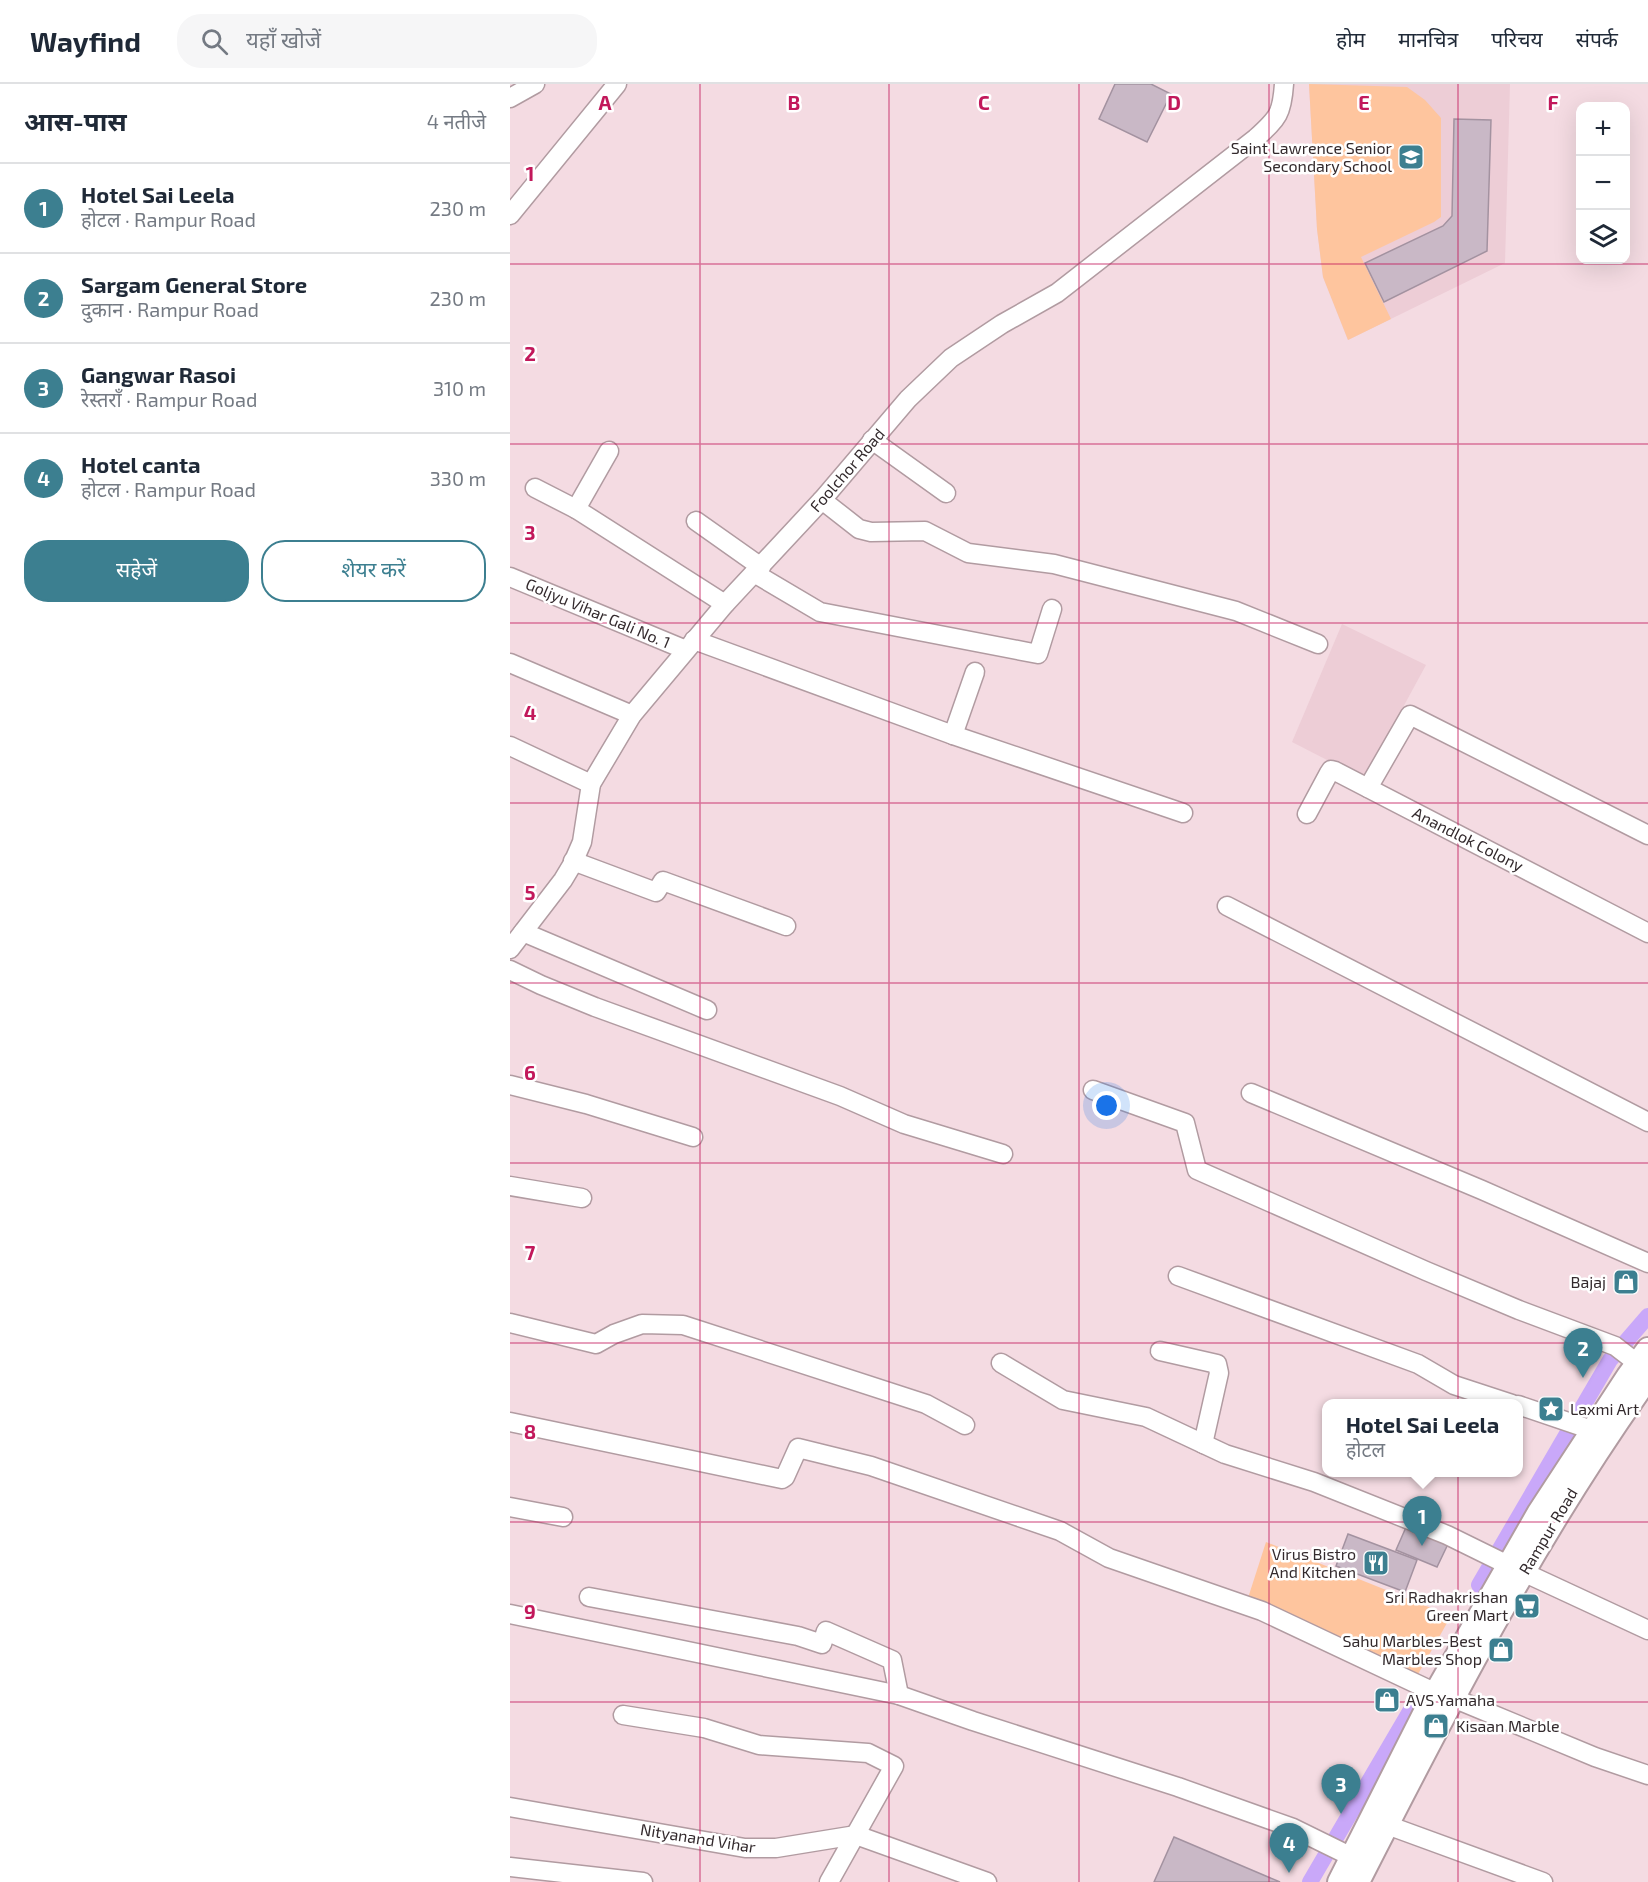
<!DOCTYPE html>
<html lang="hi">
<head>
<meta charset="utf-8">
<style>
  body { margin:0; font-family:"Exo 2","Noto Sans Devanagari",sans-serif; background:#f6f6f7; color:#1f2937 }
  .controls { position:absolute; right:18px; top:18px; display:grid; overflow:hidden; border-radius:12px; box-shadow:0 6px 24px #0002 }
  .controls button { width:54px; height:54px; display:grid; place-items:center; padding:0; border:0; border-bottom:2px solid #e0e1e3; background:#fff; color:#1f2937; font:30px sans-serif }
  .you { position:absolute; left:597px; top:1022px; width:21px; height:21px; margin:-15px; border:4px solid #fff; border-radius:50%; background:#1a73e8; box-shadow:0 0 0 9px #1a73e833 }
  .badge { display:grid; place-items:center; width:39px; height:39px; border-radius:50%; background:#3c7f90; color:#fff; font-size:20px; font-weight:700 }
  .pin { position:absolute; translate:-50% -50px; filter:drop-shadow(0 2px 3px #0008) }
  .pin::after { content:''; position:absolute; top:32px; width:21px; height:18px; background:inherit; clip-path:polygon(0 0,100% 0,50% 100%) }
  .popup { position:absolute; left:812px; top:1315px; width:201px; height:78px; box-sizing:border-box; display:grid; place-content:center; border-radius:12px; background:#fff; filter:drop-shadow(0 2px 4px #0005); font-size:20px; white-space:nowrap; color:#747a83 }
  .popup b { font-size:22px; color:#1f2937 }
  .popup::after { content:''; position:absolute; left:50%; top:100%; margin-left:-12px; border:12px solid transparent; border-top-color:#fff }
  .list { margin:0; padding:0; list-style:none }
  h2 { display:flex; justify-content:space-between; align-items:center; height:78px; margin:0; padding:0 24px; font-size:26px }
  h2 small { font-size:20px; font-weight:400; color:#747a83 }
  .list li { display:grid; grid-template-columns:39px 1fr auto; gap:18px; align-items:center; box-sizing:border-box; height:90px; padding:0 24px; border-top:2px solid #e0e1e3 }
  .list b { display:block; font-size:22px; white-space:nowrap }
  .list p { margin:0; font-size:20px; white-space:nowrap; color:#747a83 }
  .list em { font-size:20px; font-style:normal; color:#747a83 }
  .actions { display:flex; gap:12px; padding:18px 24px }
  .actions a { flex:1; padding:14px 0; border:2px solid #3c7f90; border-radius:24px; text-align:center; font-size:21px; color:#3c7f90 }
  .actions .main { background:#3c7f90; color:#fff }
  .icon { flex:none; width:33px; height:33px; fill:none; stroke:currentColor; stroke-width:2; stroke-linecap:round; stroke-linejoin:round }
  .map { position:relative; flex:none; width:1138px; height:1798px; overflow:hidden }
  header { display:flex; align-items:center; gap:36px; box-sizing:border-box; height:84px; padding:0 30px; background:#fff; border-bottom:2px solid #e0e1e3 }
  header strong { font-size:28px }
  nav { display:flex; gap:33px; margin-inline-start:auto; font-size:21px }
  .search { width:420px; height:54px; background:#f6f6f7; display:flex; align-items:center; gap:15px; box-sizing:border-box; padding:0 21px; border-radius:24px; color:#747a83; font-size:22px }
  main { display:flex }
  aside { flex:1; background:#fff }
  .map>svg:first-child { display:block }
  .built { fill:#edcdd6 }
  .green { fill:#fec59e }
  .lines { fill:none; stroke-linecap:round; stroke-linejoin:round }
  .canal { stroke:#c9a8f9; stroke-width:16 }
  .building { fill:#c9b8c6; stroke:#a392a0; stroke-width:1.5 }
  .minor-casing { stroke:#b19ba1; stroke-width:21 }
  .major-casing { stroke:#b19ba1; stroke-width:26 }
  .minor { stroke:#fff; stroke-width:18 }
  .major { stroke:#fff; stroke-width:22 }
  .grid { fill:none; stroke:#c2185b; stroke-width:1.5; stroke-opacity:0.55 }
  .labels { text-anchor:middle; stroke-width:5; stroke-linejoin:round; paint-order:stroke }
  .poi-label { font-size:16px; fill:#332a2d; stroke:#fff; text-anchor:end }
  .street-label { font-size:16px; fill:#332a2d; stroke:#fff }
  .grid-label { font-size:20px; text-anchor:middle; font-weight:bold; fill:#c2185b; stroke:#fff; stroke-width:5; stroke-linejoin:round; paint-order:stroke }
</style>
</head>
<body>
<header>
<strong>Wayfind</strong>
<div class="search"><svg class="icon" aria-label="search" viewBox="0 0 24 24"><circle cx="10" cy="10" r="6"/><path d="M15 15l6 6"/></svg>यहाँ खोजें</div>
<nav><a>होम</a><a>मानचित्र</a><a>परिचय</a><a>संपर्क</a></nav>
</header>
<main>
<aside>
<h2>आस-पास<small>4 नतीजे</small></h2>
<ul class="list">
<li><span class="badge">1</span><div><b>Hotel Sai Leela</b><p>होटल · Rampur Road</p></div><em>230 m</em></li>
<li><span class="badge">2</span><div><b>Sargam General Store</b><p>दुकान · Rampur Road</p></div><em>230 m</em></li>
<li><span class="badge">3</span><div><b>Gangwar Rasoi</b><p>रेस्तराँ · Rampur Road</p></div><em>310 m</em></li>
<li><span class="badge">4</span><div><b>Hotel canta</b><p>होटल · Rampur Road</p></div><em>330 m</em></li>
</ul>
<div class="actions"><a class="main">सहेजें</a><a>शेयर करें</a></div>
</aside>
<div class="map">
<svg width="1138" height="1798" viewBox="0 0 1138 1798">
  <rect width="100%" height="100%" fill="#f4dbe2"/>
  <g class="built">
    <path d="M 799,0 L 1000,0 L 995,179 L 838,256 L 813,193 L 807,145 Z"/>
    <path d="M 832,540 L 916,581 L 854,695 L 782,658 Z"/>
  </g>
  <g class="green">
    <path d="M 799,0 L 897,3 L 915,16 L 931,34 L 931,133 L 924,138 L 851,173 L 881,235 L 838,256 L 813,193 L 807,145 Z"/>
    <path d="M 756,1458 L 941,1532 L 907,1592 L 738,1514 Z"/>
  </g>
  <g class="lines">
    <g class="canal">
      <path d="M 969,1501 L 1100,1276 L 1138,1232"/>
      <path d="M 800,1798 L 909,1612"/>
    </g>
  </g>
  <g class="building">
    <path d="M 605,0 L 641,0 L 661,10 L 637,58 L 589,35 Z"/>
    <path d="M 944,35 L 981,36 L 977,167 L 874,218 L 855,179 L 933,142 L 942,132 Z"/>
    <path d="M 897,1441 L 939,1458 L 927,1483 L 886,1466 Z"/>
    <path d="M 838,1450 L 907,1476 L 895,1508 L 826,1482 Z"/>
    <path d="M 664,1753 L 770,1798 L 644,1798 Z"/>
  </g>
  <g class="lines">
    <g class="minor-casing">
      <g id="minor">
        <path d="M 0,14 L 25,0"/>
        <path d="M 0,131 L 107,0"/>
        <path d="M 362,356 L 436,409"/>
        <path d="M 25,404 L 66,425 L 215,520"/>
        <path d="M 312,416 L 349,445 L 361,448 L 415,447 L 458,469 L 544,480 L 726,527 L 808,560"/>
        <path d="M 66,425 L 99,367"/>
        <path d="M 186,437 L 251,483"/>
        <path d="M 244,489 L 310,528 L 528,570 L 542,525"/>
        <path d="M 0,493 L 176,566"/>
        <path d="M 184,556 L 443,651 L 673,729"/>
        <path d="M 0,579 L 122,631"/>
        <path d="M 443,651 L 465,588"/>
        <path d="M 0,662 L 81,700"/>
        <path d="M 858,704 L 900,631 L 1138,751"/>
        <path d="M 797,730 L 819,689 L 821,686 L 825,687 L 1138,849"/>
        <path d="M 63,777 L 146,808 L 153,797 L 276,842"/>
        <path d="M 717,822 L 1138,1038"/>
        <path d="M 13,848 L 197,926"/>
        <path d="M 0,865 L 53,796 L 62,781 L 72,758 L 81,700 L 122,631 L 215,520 L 312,416 L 398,315 L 441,274 L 492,240 L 547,209 L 746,54 C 768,34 772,30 774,0"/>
        <path d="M 0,886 L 31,901 L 85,923 L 330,1012 L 394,1040 L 493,1070"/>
        <path d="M 0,1001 L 76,1020 L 183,1053"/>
        <path d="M 583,1006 L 675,1039 L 687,1086 L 916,1187 L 1009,1226 L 1105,1262 L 1127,1279"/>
        <path d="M 741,1009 L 972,1106 L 1138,1179"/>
        <path d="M 0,1102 L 72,1114"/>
        <path d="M 668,1192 L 908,1280 L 944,1301 L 1002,1320"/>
        <path d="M 0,1239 L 86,1260 L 104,1250 L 132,1240 L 173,1241 L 416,1320 L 455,1341"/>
        <path d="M 650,1267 L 707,1280 L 709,1289 L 693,1360"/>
        <path d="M 491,1279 L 553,1316 L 636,1333 L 715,1370 L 804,1398 L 937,1451 L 998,1481"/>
        <path d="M 1008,1321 L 1082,1346"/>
        <path d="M 0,1338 L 272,1395 L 275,1393 L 288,1364 L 361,1382 L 550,1447 L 599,1474 L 752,1527 L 926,1609"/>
        <path d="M 0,1423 L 53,1433"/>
        <path d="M 1013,1488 L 1138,1546"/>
        <path d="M 79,1513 L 288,1552 L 312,1560 L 316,1547 L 382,1576 L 389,1611"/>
        <path d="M 0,1530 L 389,1611 L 463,1637 L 668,1703 L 783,1744 L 842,1773"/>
        <path d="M 943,1614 L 1085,1673 L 1138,1691"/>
        <path d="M 113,1631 L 194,1644 L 249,1661 L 358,1669 L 384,1682 L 319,1798"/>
        <path d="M 0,1723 L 235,1764 L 266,1764 L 346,1751 L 477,1798"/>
        <path d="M 877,1741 L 1033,1798"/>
        <path d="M 0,1783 L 133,1798"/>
      </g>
    </g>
    <g class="major-casing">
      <g id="major">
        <path d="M 829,1798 L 918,1622 L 1029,1428 L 1118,1292 L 1138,1265"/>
        <path d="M 848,1798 C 936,1625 1025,1452 1138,1294"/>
      </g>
    </g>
    <use href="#minor" class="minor"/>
    <use href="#major" class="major"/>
  </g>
  <path class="grid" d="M 190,0 L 190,1798M 379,0 L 379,1798M 569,0 L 569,1798M 759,0 L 759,1798M 948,0 L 948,1798M 0,180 L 1138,180M 0,360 L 1138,360M 0,539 L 1138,539M 0,719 L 1138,719M 0,899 L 1138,899M 0,1079 L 1138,1079M 0,1259 L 1138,1259M 0,1438 L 1138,1438M 0,1618 L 1138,1618"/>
  <defs>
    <g id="school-square" transform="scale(1.35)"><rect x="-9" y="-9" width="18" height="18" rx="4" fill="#3c7f90" stroke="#fff"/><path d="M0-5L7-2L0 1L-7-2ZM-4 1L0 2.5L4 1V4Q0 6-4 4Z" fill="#fff"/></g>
    <g id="shop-square" transform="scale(1.35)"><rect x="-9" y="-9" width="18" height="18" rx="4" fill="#3c7f90" stroke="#fff"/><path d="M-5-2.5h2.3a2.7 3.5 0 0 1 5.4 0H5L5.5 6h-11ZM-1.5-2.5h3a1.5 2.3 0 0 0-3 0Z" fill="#fff"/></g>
    <g id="sight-square" transform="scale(1.35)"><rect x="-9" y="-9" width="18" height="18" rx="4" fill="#3c7f90" stroke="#fff"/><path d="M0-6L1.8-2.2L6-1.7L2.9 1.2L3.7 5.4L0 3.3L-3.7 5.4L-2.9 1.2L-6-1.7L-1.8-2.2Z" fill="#fff"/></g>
    <g id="restaurant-square" transform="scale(1.35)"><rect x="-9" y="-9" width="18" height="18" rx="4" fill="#3c7f90" stroke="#fff"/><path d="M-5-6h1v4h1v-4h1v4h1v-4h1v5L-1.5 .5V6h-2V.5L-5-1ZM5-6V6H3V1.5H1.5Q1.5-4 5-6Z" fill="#fff"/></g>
    <g id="supermarket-square" transform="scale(1.35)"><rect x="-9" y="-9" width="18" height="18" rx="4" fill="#3c7f90" stroke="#fff"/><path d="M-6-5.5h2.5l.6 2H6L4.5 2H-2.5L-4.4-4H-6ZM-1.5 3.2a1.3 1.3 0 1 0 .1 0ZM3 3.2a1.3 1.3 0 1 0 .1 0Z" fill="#fff"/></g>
  </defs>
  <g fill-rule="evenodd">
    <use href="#school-square" x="901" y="73"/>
    <use href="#shop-square" x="1116" y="1198"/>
    <use href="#sight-square" x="1041" y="1325"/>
    <use href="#restaurant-square" x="866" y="1479"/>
    <use href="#supermarket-square" x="1017" y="1522"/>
    <use href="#shop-square" x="991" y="1566"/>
    <use href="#shop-square" x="877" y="1616"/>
    <use href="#shop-square" x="926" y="1642"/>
  </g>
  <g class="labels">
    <g class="poi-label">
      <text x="882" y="70">Saint Lawrence Senior<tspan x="882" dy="18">Secondary School</tspan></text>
      <text x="1096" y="1204">Bajaj</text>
      <text x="1060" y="1331" text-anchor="start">Laxmi Art</text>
      <text x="846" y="1476">Virus Bistro<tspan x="846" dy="18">And Kitchen</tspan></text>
      <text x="998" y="1519">Sri Radhakrishan<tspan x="998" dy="18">Green Mart</tspan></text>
      <text x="972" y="1563">Sahu Marbles-Best<tspan x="972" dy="18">Marbles Shop</tspan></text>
      <text x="896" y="1622" text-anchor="start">AVS Yamaha</text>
      <text x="946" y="1648" text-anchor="start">Kisaan Marble</text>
    </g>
    <g class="street-label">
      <text transform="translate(337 386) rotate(-49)" y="6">Foolchor Road</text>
      <text transform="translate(88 529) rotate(23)" y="6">Goljyu Vihar Gali No. 1</text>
      <text transform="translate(958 755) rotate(27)" y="6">Anandlok Colony</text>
      <text transform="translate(1038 1447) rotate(-59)" y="6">Rampur Road</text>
      <text transform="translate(188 1754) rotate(9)" y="6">Nityanand Vihar</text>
    </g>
  </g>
  <g class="grid-label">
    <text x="95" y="26">A</text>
    <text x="284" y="26">B</text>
    <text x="474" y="26">C</text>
    <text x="664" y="26">D</text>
    <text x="854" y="26">E</text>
    <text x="1043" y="26">F</text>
    <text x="20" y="97">1</text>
    <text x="20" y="277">2</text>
    <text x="20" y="456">3</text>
    <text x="20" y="636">4</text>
    <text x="20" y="816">5</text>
    <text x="20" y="996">6</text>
    <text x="20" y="1176">7</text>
    <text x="20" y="1355">8</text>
    <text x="20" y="1535">9</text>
  </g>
</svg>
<div class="controls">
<button>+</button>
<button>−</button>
<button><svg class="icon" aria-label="layers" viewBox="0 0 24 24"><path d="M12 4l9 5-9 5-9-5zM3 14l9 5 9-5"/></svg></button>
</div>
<div class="you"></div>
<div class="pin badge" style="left:912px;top:1462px">1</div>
<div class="popup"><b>Hotel Sai Leela</b>होटल</div>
<div class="pin badge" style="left:1073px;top:1294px">2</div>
<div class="pin badge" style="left:831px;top:1730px">3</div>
<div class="pin badge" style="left:779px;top:1789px">4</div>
</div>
</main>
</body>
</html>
